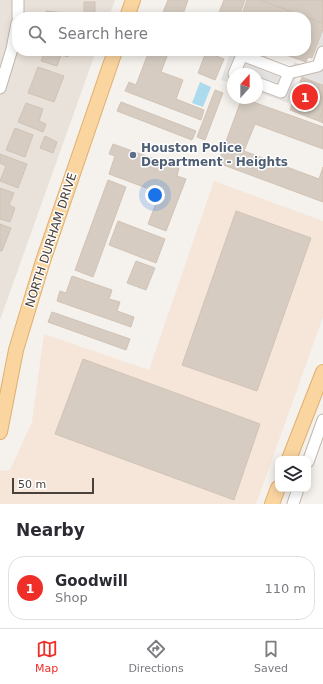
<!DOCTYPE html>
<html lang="en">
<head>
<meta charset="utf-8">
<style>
  body { margin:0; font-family:"DejaVu Sans",sans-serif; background:#f2f2f3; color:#2b2b33 }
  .controls { position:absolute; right:12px; bottom:12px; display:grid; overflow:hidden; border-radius:8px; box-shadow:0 2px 10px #0003 }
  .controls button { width:36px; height:36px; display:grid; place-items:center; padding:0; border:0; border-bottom:1px solid #e1e1e2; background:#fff; color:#2b2b33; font:20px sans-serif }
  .compass { position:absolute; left:227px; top:68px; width:36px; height:36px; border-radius:50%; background:#fff; box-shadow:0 2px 10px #0003; rotate:21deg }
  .scale { position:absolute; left:12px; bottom:10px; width:82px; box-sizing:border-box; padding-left:4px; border:2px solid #4a413a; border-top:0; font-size:11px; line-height:14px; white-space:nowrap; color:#4a413a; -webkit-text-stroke:3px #fff; paint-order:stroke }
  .you { position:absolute; left:155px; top:195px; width:14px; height:14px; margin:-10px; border:3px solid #fff; border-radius:50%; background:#1a73e8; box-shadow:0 0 0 6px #1a73e833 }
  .badge { display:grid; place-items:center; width:26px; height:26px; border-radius:50%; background:#f02e28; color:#fff; font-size:13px; font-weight:700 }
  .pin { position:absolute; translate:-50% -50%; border:2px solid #fff; box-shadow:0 1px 4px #0006 }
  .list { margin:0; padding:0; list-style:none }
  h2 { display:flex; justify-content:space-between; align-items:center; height:52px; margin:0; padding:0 16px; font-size:17px }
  h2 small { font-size:13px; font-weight:400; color:#7c7c81 }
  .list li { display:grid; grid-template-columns:26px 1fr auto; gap:12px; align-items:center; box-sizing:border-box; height:64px; margin:0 8px 8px; padding:0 8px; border:1px solid #e1e1e2; border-radius:16px }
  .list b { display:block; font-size:15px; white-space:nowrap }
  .list p { margin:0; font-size:13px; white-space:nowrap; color:#7c7c81 }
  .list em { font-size:13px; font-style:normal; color:#7c7c81 }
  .icon { flex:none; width:22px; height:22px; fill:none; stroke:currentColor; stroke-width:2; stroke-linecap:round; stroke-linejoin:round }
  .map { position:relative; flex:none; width:323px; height:504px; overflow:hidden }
  .search { position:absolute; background:#fff; box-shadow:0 2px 10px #0003; left:12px; right:12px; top:12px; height:44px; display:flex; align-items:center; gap:10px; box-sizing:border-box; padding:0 14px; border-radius:16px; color:#7c7c81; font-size:15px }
  .sheet { height:124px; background:#fff }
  nav { display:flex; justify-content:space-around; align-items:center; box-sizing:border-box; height:56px; border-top:1px solid #e1e1e2; background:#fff; font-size:11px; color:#7c7c81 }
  nav a { display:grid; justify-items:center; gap:2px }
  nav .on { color:#f02e28 }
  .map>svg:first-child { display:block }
  .residential { fill:#e9e2da }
  .commercial { fill:#f5e6d9 }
  .parking { fill:#e4e2e0 }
  .water { fill:#acdbee }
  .building { fill:#d6ccc2; stroke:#d1c3b5 }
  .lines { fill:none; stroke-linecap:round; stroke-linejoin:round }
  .minor-casing { stroke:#c1b8af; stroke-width:13 }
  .major-casing { stroke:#dfb070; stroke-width:16 }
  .minor { stroke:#fff; stroke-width:11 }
  .major { stroke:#fad5a0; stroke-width:14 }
  .service-dot { fill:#5c6f8a; stroke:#fff; stroke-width:1.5 }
  .labels { text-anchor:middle; stroke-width:3; stroke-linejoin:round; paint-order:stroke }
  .service-label { font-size:12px; font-weight:bold; fill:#4e5e75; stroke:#fff; text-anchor:start }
  .street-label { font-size:12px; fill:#4a413a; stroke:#fff }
</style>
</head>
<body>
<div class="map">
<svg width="323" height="504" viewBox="0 0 323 504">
  <rect width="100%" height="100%" fill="#f5f1ec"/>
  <path class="residential" d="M 0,0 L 115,0 L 109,17 L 17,17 L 17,51 L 96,51 L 0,320 Z"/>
  <path class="commercial" d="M 214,181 L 323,221 L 323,317 L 256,504 L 0,504 L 0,471 L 10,470 L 32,422 L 44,334 L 149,370 Z"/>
  <path class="parking" d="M 323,29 L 323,84 L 297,75 L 288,103 L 257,92 L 257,74 L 233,74 L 233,84 L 221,80 L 231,51 L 269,51 L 263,67 L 289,76 L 294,62 L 304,66 L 312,62 Z"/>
  <path class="water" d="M 200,82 L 211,87 L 203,107 L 192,103 Z"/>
  <g class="building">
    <path d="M 168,0 L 188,0 L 182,17 L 161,17 Z"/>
    <path d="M 224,0 L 245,0 L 239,17 L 223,17 L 218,15 Z"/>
    <path d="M 247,0 L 260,0 L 323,23 L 323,29 L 312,58 L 308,57 L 306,62 L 275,51 L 306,51 L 306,17 L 241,17 Z"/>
    <path d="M 260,0 L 323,0 L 323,23 Z"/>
    <rect x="84" y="2" width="11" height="12"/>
    <path d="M 46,11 L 77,14 L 77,17 L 46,17 Z"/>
    <path d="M 187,13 L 198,17 L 186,17 Z"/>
    <path d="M 45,51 L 70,51 L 68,57 L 61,55 L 57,66 L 41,61 Z"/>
    <path d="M 149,51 L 169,51 L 161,72 L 183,80 L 176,99 L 204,110 L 201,120 L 125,91 L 129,82 L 136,85 Z"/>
    <path d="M 206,52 L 224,59 L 215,80 L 198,73 Z"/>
    <path d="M 38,67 L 64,76 L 54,102 L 28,93 Z"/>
    <path d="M 302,77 L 320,84 L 308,117 L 290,110 Z"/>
    <path d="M 320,84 L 323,85 L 323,109 L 319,121 L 308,117 Z"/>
    <path d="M 215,90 L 223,93 L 205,140 L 197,137 Z"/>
    <path d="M 242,98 L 323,127 L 323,149 L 255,124 L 244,151 L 319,179 L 323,167 L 323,202 L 218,163 Z"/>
    <path d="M 121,102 L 196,131 L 192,140 L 117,111 Z"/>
    <path d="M 26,103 L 43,109 L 39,121 L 46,124 L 43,132 L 18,122 Z"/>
    <path d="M 323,109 L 323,123 L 319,121 Z"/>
    <path d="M 15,128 L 33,135 L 25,157 L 6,150 Z"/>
    <path d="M 45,136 L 57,142 L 53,153 L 40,148 Z"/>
    <path d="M 113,144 L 179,168 L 177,176 L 186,179 L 166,231 L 148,224 L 160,193 L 109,174 L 115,156 L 109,154 Z"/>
    <path d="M 0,154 L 27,164 L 18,188 L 0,181 L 6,166 L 0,163 Z"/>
    <path d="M 108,180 L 126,187 L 93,277 L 75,270 Z"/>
    <path d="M 0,188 L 14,193 L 9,205 L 15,208 L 10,222 L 0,219 Z"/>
    <path d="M 236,211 L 311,238 L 257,391 L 182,365 Z"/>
    <path d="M 118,221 L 165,239 L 156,263 L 109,245 Z"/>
    <path d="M 0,224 L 11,228 L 2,251 L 0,251 Z"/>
    <path d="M 136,261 L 155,268 L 146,290 L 127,283 Z"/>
    <path d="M 72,276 L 112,290 L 109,299 L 120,302 L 117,311 L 134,317 L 131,327 L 57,301 L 60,291 L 66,293 Z"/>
    <path d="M 52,312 L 130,339 L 126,350 L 48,322 Z"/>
    <path d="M 83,359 L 260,424 L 234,500 L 55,434 Z"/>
  </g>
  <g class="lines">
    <g class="minor-casing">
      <g id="minor">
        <path d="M 18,17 L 18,0"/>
        <path d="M 234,74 L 242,55 L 289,73 L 318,66 L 323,52"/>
        <path d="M 257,83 L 281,92 L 289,73"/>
        <path d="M 0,88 L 12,49 L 17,23"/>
        <path d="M 308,462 L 323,420"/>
        <path d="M 293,504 L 298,489"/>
      </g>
    </g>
    <g class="major-casing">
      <g id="major">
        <path d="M 127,17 L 133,0"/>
        <path d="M 0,432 L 16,350 L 42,264 L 115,51"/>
        <path d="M 289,459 L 323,372"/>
        <path d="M 272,504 L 278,488"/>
      </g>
    </g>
    <use href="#minor" class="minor"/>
    <use href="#major" class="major"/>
  </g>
  <circle class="service-dot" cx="133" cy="155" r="4"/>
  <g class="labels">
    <g class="service-label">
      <text x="141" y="152">Houston Police<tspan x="141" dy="14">Department - Heights</tspan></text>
    </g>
    <g class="street-label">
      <text transform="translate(51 240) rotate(-72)" y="4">NORTH DURHAM DRIVE</text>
    </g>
  </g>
</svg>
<div class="controls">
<button><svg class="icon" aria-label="layers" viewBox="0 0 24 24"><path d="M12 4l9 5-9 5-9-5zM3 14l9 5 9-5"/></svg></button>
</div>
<svg class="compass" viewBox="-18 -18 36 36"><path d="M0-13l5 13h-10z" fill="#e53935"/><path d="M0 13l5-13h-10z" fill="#7c7c81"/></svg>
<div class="scale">50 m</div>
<div class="you"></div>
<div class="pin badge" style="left:305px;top:97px">1</div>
<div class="search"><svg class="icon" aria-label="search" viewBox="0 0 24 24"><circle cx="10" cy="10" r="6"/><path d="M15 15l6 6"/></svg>Search here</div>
</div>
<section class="sheet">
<h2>Nearby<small></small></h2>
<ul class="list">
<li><span class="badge">1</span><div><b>Goodwill</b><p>Shop</p></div><em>110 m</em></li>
</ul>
</section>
<nav>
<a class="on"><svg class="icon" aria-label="map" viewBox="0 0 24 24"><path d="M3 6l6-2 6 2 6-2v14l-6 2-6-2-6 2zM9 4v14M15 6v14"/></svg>Map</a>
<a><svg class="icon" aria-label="directions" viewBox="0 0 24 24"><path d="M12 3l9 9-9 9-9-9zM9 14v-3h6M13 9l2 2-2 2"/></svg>Directions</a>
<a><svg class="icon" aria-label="saved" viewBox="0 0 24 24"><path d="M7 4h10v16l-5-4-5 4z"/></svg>Saved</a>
</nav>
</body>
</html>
